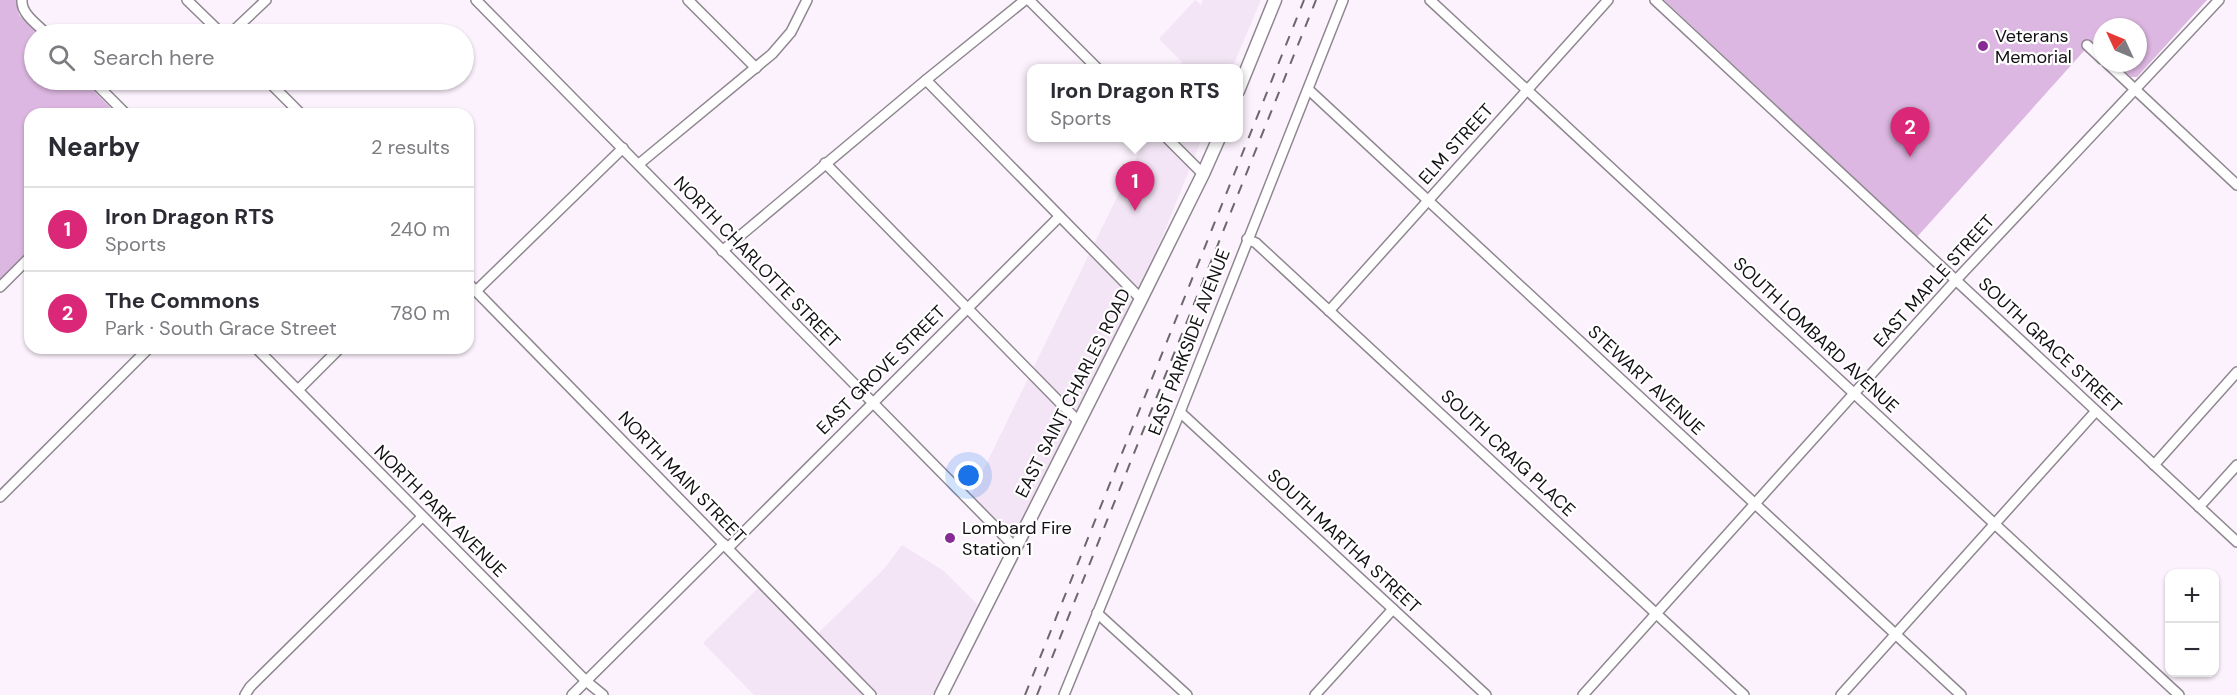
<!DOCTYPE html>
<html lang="en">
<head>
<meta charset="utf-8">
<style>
  body { margin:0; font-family:"DM Sans",sans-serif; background:#f2f2f3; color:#2b2b33 }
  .controls { position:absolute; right:18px; bottom:18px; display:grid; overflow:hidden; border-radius:12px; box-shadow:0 2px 4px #0004 }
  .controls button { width:54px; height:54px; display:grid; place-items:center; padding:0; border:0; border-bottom:2px solid #e1e1e2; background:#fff; color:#2b2b33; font:30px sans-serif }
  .compass { position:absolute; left:2093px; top:18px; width:54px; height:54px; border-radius:50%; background:#fff; box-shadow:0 2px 4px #0004; rotate:314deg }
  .you { position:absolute; left:969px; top:476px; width:21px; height:21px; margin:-15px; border:4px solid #fff; border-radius:50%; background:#1a73e8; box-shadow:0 0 0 9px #1a73e833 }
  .badge { display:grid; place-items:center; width:39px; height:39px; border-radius:50%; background:#db2777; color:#fff; font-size:20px; font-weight:700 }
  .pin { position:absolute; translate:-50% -50px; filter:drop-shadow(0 2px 3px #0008) }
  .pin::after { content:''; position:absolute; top:32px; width:21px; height:18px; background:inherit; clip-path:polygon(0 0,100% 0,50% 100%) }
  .popup { position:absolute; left:1027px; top:64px; width:216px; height:78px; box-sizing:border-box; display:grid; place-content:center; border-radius:12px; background:#fff; filter:drop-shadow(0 2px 4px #0005); font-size:20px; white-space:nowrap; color:#7c7c81 }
  .popup b { font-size:22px; color:#2b2b33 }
  .popup::after { content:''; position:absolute; left:50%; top:100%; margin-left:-12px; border:12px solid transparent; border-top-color:#fff }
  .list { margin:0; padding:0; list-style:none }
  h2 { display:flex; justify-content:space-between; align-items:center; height:78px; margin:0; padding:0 24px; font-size:26px }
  h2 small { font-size:20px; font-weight:400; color:#7c7c81 }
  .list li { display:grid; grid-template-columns:39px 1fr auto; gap:18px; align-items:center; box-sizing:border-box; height:84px; padding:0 24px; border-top:2px solid #e1e1e2 }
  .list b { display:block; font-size:22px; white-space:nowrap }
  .list p { margin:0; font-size:20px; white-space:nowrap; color:#7c7c81 }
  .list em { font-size:20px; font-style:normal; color:#7c7c81 }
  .icon { flex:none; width:33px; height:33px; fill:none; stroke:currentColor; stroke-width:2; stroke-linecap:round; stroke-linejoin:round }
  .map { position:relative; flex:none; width:2237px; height:695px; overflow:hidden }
  .search { position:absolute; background:#fff; box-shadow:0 2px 4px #0004; left:24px; top:24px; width:450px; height:66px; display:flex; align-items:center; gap:15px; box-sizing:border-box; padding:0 21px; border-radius:33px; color:#7c7c81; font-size:22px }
  .panel { position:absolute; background:#fff; box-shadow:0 2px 4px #0004; left:24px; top:108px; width:450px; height:246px; border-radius:18px }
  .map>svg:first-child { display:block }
  .built { fill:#f3e5f5 }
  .green { fill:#dcb7e1 }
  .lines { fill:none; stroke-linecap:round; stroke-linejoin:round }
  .minor-casing { stroke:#8f8790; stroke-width:12 }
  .major-casing { stroke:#8f8790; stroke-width:15 }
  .minor { stroke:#fff; stroke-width:9 }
  .major { stroke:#fff; stroke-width:12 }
  .rail { stroke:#6c666d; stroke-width:2; stroke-dasharray:10 10; stroke-linecap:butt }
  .poi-dot { fill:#872a95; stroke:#fff; stroke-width:2 }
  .labels { text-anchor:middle; stroke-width:4.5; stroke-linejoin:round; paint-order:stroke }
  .poi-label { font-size:18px; fill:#131014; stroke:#fff; text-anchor:start }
  .street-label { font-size:18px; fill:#131014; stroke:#fff }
</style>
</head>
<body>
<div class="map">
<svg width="2237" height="695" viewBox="0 0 2237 695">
  <rect width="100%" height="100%" fill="#fcf2fd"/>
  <g class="built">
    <path d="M 1195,0 L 1201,5 L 1203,0 L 1261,0 L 1232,68 L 1179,68 L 1182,62 L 1159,39 Z"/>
    <path d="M 1146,138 L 1202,138 L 1137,300 L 1014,540 L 970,497 Z"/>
    <path d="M 902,545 L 944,571 L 980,607 L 935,695 L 754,695 L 703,643 L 765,581 L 817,634 L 883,570 Z"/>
  </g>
  <g class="green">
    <path d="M 0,0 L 16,0 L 19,15 L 39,34 L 34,34 L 34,80 L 83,80 L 117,114 L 30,114 L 30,251 L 0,280 Z"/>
    <path d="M 1664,0 L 2207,0 L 2137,77 L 2131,77 L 2115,63 L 2138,63 L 2138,27 L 2102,27 L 2102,51 L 2092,42 L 1917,237 Z"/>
  </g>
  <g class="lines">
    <g class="minor-casing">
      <g id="minor">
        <path d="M 22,0 C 21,14 38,25 47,34"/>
        <path d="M 187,0 L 222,34"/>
        <path d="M 476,0 L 1015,547"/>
        <path d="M 688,0 L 756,68"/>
        <path d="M 1029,0 L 1097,68"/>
        <path d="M 1430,0 L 2179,695"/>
        <path d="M 1655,0 L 2237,542"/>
        <path d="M 230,34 L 266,0"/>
        <path d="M 2087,45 L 2102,59"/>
        <path d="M 2107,63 L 2237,185"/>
        <path d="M 92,80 L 126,114"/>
        <path d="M 267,80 L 301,114"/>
        <path d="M 926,80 L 1141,299"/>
        <path d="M 1309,90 L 1961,695"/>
        <path d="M 1167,138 L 1203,174"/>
        <path d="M 825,163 L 1079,422"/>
        <path d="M 639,164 L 772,54 L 791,32 L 807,0"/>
        <path d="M 1247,239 L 1256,243 L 1744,695"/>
        <path d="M 722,251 L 926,80 L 1025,0"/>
        <path d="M 468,283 L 871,695"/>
        <path d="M 0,287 L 30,257"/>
        <path d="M 476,291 L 623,148"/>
        <path d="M 1329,311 L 1608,0"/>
        <path d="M 256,348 L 586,681 L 603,695"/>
        <path d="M 298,390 L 340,348"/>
        <path d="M 1180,412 L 1486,695"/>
        <path d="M 2154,465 L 2237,372"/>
        <path d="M 0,497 L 149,348"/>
        <path d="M 2199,507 L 2237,465"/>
        <path d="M 728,548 L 1059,217"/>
        <path d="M 1097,613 L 1187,695"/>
        <path d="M 245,695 L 250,687 L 422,517"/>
        <path d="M 572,695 L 724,544"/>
        <path d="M 1064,695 L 1180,412 L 1343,0"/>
        <path d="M 1315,695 L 1393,609"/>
        <path d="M 1583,695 L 1956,280 L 2219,0"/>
        <path d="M 1841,695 L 2096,411"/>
      </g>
    </g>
    <g class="major-casing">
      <g id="major">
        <path d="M 1238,91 L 1275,0"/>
        <path d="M 941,695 L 1141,299 L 1203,174 L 1219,138"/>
      </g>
    </g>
    <use href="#minor" class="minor"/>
    <use href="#major" class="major"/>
    <g class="rail">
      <path d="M 1025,695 L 1304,0"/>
      <path d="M 1037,695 L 1316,0"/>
    </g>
  </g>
  <g class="poi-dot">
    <circle cx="1983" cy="46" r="6"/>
    <circle cx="950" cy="538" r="6"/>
  </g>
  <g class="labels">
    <g class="poi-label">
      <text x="1995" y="42">Veterans<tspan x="1995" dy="21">Memorial</tspan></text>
      <text x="962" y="534">Lombard Fire<tspan x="962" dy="21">Station 1</tspan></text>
    </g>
    <g class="street-label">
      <text transform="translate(1456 144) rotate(-48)" y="6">ELM STREET</text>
      <text transform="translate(757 262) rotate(46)" y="6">NORTH CHARLOTTE STREET</text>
      <text transform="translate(1934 281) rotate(-48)" y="6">EAST MAPLE STREET</text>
      <text transform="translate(1816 335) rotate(43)" y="6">SOUTH LOMBARD AVENUE</text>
      <text transform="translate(1189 342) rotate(-69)" y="6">EAST PARKSIDE AVENUE</text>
      <text transform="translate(2050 345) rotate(43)" y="6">SOUTH GRACE STREET</text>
      <text transform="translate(881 370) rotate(-45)" y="6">EAST GROVE STREET</text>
      <text transform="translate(1646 380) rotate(43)" y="6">STEWART AVENUE</text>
      <text transform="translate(1073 393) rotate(-63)" y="6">EAST SAINT CHARLES ROAD</text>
      <text transform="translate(1508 453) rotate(43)" y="6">SOUTH CRAIG PLACE</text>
      <text transform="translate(682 477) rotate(46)" y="6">NORTH MAIN STREET</text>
      <text transform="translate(440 511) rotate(45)" y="6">NORTH PARK AVENUE</text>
      <text transform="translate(1344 541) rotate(43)" y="6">SOUTH MARTHA STREET</text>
    </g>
  </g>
</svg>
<div class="controls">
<button>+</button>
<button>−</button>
</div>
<svg class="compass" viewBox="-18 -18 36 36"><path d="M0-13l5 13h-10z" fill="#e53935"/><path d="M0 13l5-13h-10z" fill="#7c7c81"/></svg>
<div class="you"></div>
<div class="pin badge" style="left:1135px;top:211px">1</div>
<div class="popup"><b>Iron Dragon RTS</b>Sports</div>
<div class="pin badge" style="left:1910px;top:157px">2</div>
<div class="search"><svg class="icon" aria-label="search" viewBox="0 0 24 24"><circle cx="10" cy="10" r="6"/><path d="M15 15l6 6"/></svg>Search here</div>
<section class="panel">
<h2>Nearby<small>2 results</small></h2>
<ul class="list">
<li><span class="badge">1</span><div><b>Iron Dragon RTS</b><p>Sports</p></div><em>240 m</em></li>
<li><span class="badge">2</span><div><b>The Commons</b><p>Park · South Grace Street</p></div><em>780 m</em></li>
</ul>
</section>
</div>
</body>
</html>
